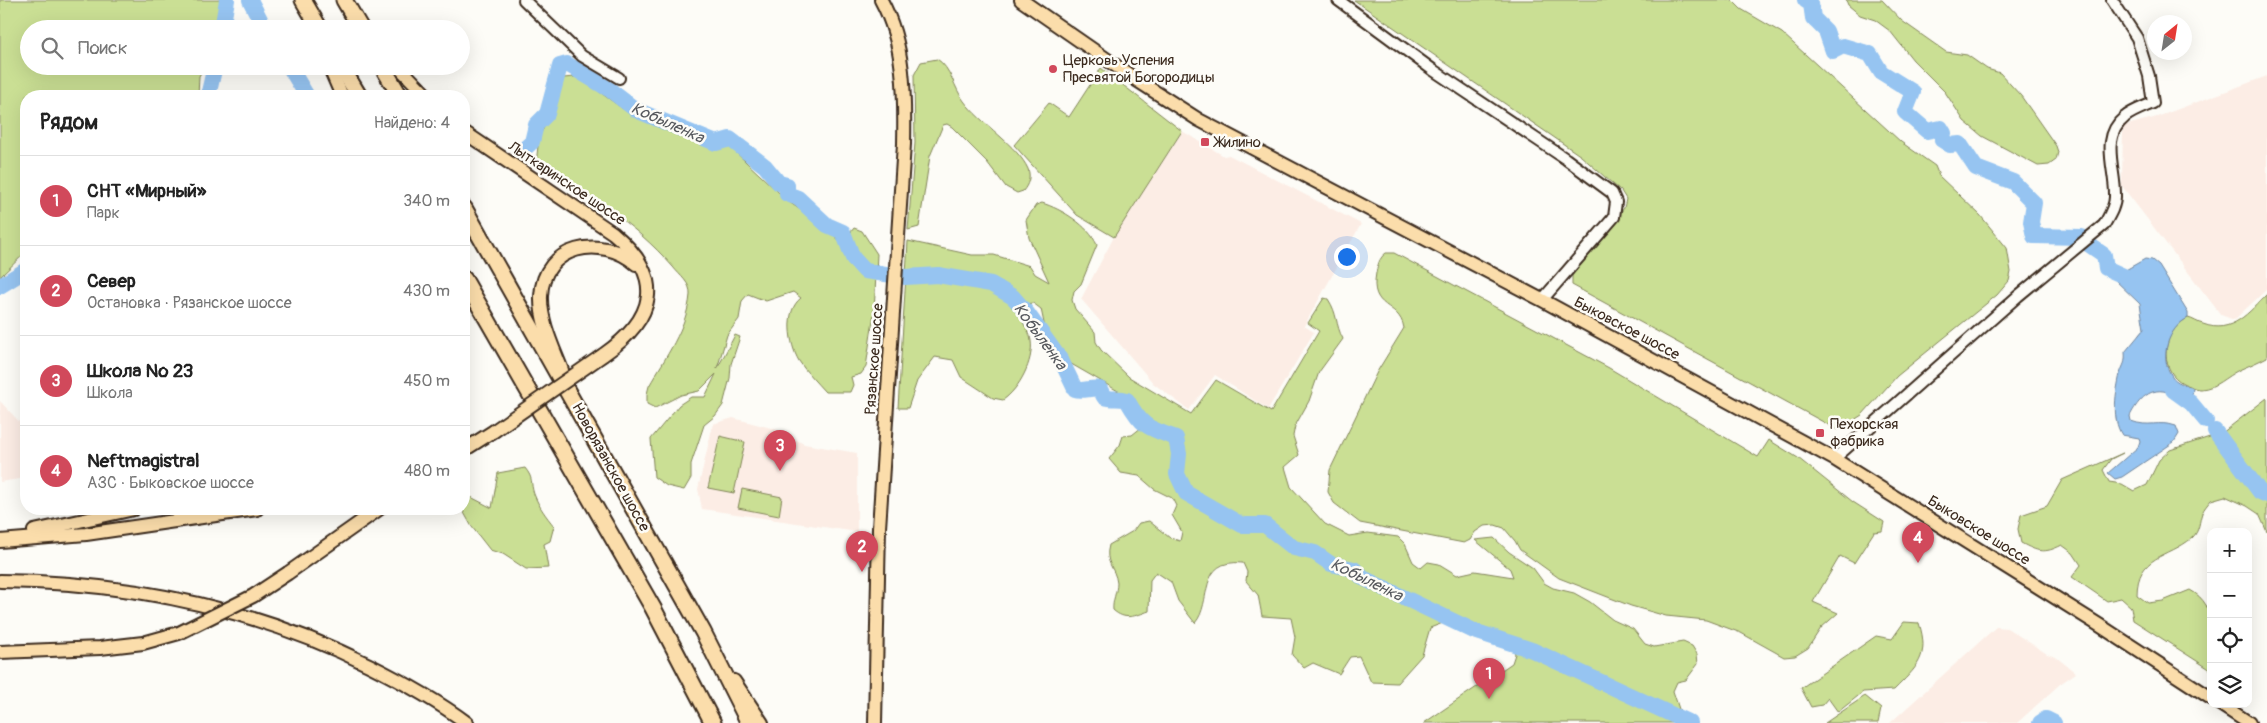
<!DOCTYPE html>
<html lang="ru">
<head>
<meta charset="utf-8">
<style>
  body { margin:0; font-family:Pangolin,sans-serif; background:#f6f6f6; color:#222 }
  .controls { position:absolute; right:15px; bottom:15px; display:grid; overflow:hidden; border-radius:10px; box-shadow:0 5px 20px #0002 }
  .controls button { width:45px; height:45px; display:grid; place-items:center; padding:0; border:0; border-bottom:1px solid #e0e0e0; background:#fff; color:#222; font:25px sans-serif }
  .compass { position:absolute; left:2147px; top:15px; width:45px; height:45px; border-radius:50%; background:#fff; box-shadow:0 5px 20px #0002; rotate:30deg }
  .you { position:absolute; left:1346px; top:256px; width:18px; height:18px; margin:-12px; border:4px solid #fff; border-radius:50%; background:#1a73e8; box-shadow:0 0 0 8px #1a73e833 }
  .badge { display:grid; place-items:center; width:32px; height:32px; border-radius:50%; background:#d1495b; color:#fff; font-size:16px; font-weight:700 }
  .pin { position:absolute; translate:-50% -41px; filter:drop-shadow(0 1px 2px #0008) }
  .pin::after { content:''; position:absolute; top:26px; width:18px; height:15px; background:inherit; clip-path:polygon(0 0,100% 0,50% 100%) }
  .list { margin:0; padding:0; list-style:none }
  h2 { display:flex; justify-content:space-between; align-items:center; height:65px; margin:0; padding:0 20px; font-size:21px }
  h2 small { font-size:16px; font-weight:400; color:#767676 }
  .list li { display:grid; grid-template-columns:32px 1fr auto; gap:15px; align-items:center; box-sizing:border-box; height:90px; padding:0 20px; border-top:1px solid #e0e0e0 }
  .list b { display:block; font-size:19px; white-space:nowrap }
  .list p { margin:0; font-size:16px; white-space:nowrap; color:#767676 }
  .list em { font-size:16px; font-style:normal; color:#767676 }
  .icon { flex:none; width:28px; height:28px; fill:none; stroke:currentColor; stroke-width:2; stroke-linecap:round; stroke-linejoin:round }
  .map { position:relative; flex:none; width:2267px; height:723px; overflow:hidden }
  .search { position:absolute; background:#fff; box-shadow:0 5px 20px #0002; left:20px; top:20px; width:450px; height:55px; display:flex; align-items:center; gap:12px; box-sizing:border-box; padding:0 18px; border-radius:28px; color:#767676; font-size:19px }
  .panel { position:absolute; background:#fff; box-shadow:0 5px 20px #0002; left:20px; top:90px; width:450px; height:425px; border-radius:20px }
  .map>svg:first-child { display:block }
  .built { fill:#fcede5 }
  .green { fill:#cadf94; stroke:#828459 }
  .water { fill:#96c4f1; stroke:#72869d }
  .lines { fill:none; stroke-linecap:round; stroke-linejoin:round }
  .river { stroke:#96c4f1; stroke-width:16 }
  .minor-casing { stroke:#3b2a1e; stroke-width:14 }
  .major-casing { stroke:#3b2a1e; stroke-width:16 }
  .highway-casing { stroke:#3b2a1e; stroke-width:19 }
  .minor { stroke:#fdfcf7; stroke-width:10 }
  .major { stroke:#fbddab; stroke-width:12 }
  .highway { stroke:#fbddab; stroke-width:15 }
  .major-bridge-casing { stroke:#3b2a1e; stroke-width:16; stroke-linecap:butt }
  .major-bridge { stroke:#fbddab; stroke-width:12 }
  .poi-dot { fill:#d1495b; stroke:#fdfcf7; stroke-width:2 }
  .labels { text-anchor:middle; stroke-width:5; stroke-linejoin:round; paint-order:stroke }
  .poi-label { font-size:15px; fill:#3b2a1e; stroke:#fdfcf7; text-anchor:start }
  .street-label { font-size:15px; fill:#3b2a1e; stroke:#fdfcf7 }
  .water-label { font-size:16px; font-style:italic; fill:#56585d; stroke:#fdfcf7 }
</style>
</head>
<body>
<div class="map">
<svg width="2267" height="723" viewBox="0 0 2267 723">
  <rect width="100%" height="100%" fill="#fdfcf7"/>
  <filter id="ink" filterUnits="userSpaceOnUse"><feTurbulence type="fractalNoise" baseFrequency=".02" numOctaves="2"/><feDisplacementMap in="SourceGraphic" scale="10" xChannelSelector="R" yChannelSelector="G"/><feConvolveMatrix kernelMatrix="1 2 1 2 8 2 1 2 1" color-interpolation-filters="sRGB"/></filter>
  <g filter="url(#ink)">
    <g class="built">
      <path d="M 2267,76 L 2267,289 L 2234,320 L 2221,315 L 2122,186 L 2123,126 L 2157,117 Z"/>
      <path d="M 1182,131 L 1224,156 L 1229,155 L 1361,224 L 1304,326 L 1314,332 L 1268,409 L 1215,375 L 1189,410 L 1154,384 L 1081,299 L 1114,237 Z"/>
      <path d="M 0,401 L 26,429 L 26,478 L 0,482 Z"/>
      <path d="M 733,418 L 775,429 L 804,444 L 857,453 L 857,532 L 702,509 L 698,489 L 713,424 Z"/>
      <path d="M 1996,627 L 2007,628 L 2047,654 L 2056,657 L 2076,673 L 2060,684 L 2017,723 L 1890,723 Z"/>
    </g>
    <g class="green">
      <path d="M 0,0 L 226,0 L 220,29 L 29,29 L 29,66 L 205,66 L 199,76 L 198,96 L 26,96 L 26,252 L 0,277 Z"/>
      <path d="M 1354,0 L 1732,0 L 1741,9 L 1782,33 L 1901,142 L 1935,166 L 1939,176 L 1980,215 L 2007,248 L 2011,272 L 2009,281 L 1997,295 L 1897,376 L 1862,415 L 1838,430 L 1572,285 L 1572,276 L 1624,208 L 1626,199 L 1621,191 L 1581,156 Z"/>
      <path d="M 1846,0 L 1882,0 L 1902,21 L 1946,52 L 1967,55 L 1987,69 L 2000,73 L 2021,96 L 2056,146 L 2058,152 L 2056,160 L 2049,165 L 2038,166 L 1982,136 L 1964,121 L 1945,92 L 1913,60 L 1890,31 L 1875,20 L 1860,15 L 1848,5 Z"/>
      <path d="M 937,59 C 951,68 954,88 964,101 C 980,123 1018,146 1028,169 C 1031,177 1028,185 1023,191 L 1017,193 L 1006,187 L 987,162 L 952,127 L 947,124 L 943,125 L 930,156 L 919,227 L 908,230 L 915,143 L 914,75 L 921,62 Z"/>
      <path d="M 1101,68 L 1182,131 L 1114,237 L 1077,215 L 1014,145 L 1049,103 L 1069,117 Z"/>
      <path d="M 574,77 L 583,80 L 634,117 L 716,147 L 730,147 L 789,202 L 825,227 L 842,243 L 854,228 L 862,231 L 877,254 L 874,313 L 866,367 L 861,374 L 851,377 L 853,385 L 850,392 L 825,392 C 816,382 806,372 799,361 C 789,344 784,311 801,298 L 793,292 L 766,301 L 748,294 L 742,301 L 739,319 L 727,335 L 717,369 L 735,335 L 740,337 L 731,364 L 730,378 L 723,405 L 715,416 L 704,425 L 691,464 L 691,478 L 684,490 L 667,486 L 654,477 L 651,439 L 679,405 L 691,397 L 705,397 L 716,374 L 699,391 L 681,395 L 655,408 L 647,404 L 647,394 L 649,386 C 665,358 687,328 690,295 C 691,283 680,276 673,267 C 633,221 587,195 536,164 L 539,137 L 550,116 L 559,86 L 564,78 Z"/>
      <path d="M 1042,203 C 1062,209 1089,226 1097,245 L 1081,284 L 1074,291 L 1072,300 L 1075,309 L 1095,332 L 1096,342 L 1101,350 L 1129,377 L 1191,414 L 1216,380 L 1271,412 L 1319,331 L 1308,323 L 1324,298 L 1328,299 C 1338,314 1335,324 1343,339 L 1319,372 L 1309,401 L 1295,426 L 1293,436 L 1299,455 L 1285,467 L 1291,487 L 1325,524 L 1349,536 L 1368,533 L 1398,537 L 1405,544 L 1413,562 L 1421,568 L 1428,562 L 1439,564 L 1457,575 L 1475,571 L 1513,577 L 1510,569 L 1475,540 L 1494,538 L 1509,552 L 1533,568 L 1544,583 L 1553,588 L 1574,593 L 1590,602 L 1613,620 L 1633,629 L 1645,644 L 1654,647 L 1683,642 L 1692,646 L 1697,654 L 1698,664 L 1686,680 L 1677,682 L 1673,691 L 1679,709 L 1693,723 L 1424,723 L 1512,663 L 1515,654 L 1509,637 L 1456,618 L 1430,628 L 1422,655 L 1397,683 L 1371,682 L 1359,656 L 1350,657 L 1339,674 L 1313,663 L 1304,668 L 1292,655 L 1295,637 L 1291,618 L 1262,616 L 1258,595 L 1246,581 L 1247,572 L 1243,563 C 1196,558 1213,603 1195,623 L 1178,601 L 1171,582 L 1156,572 L 1150,580 L 1149,611 C 1135,616 1125,621 1113,610 C 1112,601 1117,592 1117,583 C 1115,567 1104,563 1109,545 L 1133,531 L 1139,523 L 1149,521 L 1170,538 L 1180,541 L 1182,532 L 1172,515 L 1176,506 L 1172,498 L 1154,489 L 1139,476 L 1121,473 L 1109,459 L 1120,445 L 1123,436 L 1132,435 L 1147,423 L 1132,399 L 1066,361 L 1045,328 L 1041,309 L 1033,303 L 1024,304 C 1017,325 1029,325 1031,341 C 1034,361 1019,389 1003,400 L 993,398 L 961,377 L 953,360 L 935,357 L 917,381 L 908,408 L 898,408 L 908,241 L 972,255 L 994,255 L 1030,266 L 1035,274 L 1049,282 L 1029,238 L 1026,220 L 1036,205 Z"/>
      <path d="M 1386,253 L 1394,253 L 1609,368 L 1758,457 L 1769,440 L 1798,458 L 1853,502 L 1884,522 L 1882,531 L 1874,532 L 1854,563 L 1840,556 L 1813,602 L 1838,613 L 1821,628 L 1808,648 L 1795,656 L 1784,657 L 1741,633 L 1706,620 L 1666,616 L 1631,606 L 1559,578 L 1520,550 L 1515,541 L 1504,528 L 1495,525 L 1484,526 L 1475,532 L 1470,540 L 1464,543 L 1360,523 L 1334,503 L 1328,492 L 1330,470 L 1377,372 L 1404,328 C 1399,301 1369,311 1376,273 C 1378,265 1379,258 1386,253 Z"/>
      <path d="M 2267,294 L 2267,357 C 2258,362 2248,366 2239,370 C 2225,377 2216,388 2201,389 C 2197,389 2193,388 2190,386 C 2157,376 2160,332 2188,318 C 2193,319 2198,323 2203,324 C 2232,335 2249,312 2267,294 Z"/>
      <path d="M 2267,398 L 2267,532 L 2259,514 L 2247,506 L 2225,496 L 2211,500 C 2208,504 2204,508 2202,513 C 2199,521 2200,531 2192,538 C 2168,558 2137,555 2137,595 L 2148,603 L 2163,601 L 2190,590 C 2220,606 2211,640 2211,670 L 2133,620 L 2131,607 L 2121,598 L 2107,601 L 2072,577 L 2081,565 L 2073,553 L 2062,545 C 2044,554 2038,552 2021,543 L 2018,529 L 2021,515 L 2047,506 L 2062,480 L 2123,453 L 2111,459 L 2103,470 L 2109,482 L 2122,484 L 2134,491 L 2147,485 L 2159,460 L 2170,450 L 2222,433 Z"/>
      <path d="M 720,436 L 745,442 L 734,493 L 708,488 Z"/>
      <path d="M 525,468 C 534,479 530,482 534,494 C 539,507 546,516 554,526 L 550,541 L 544,544 L 548,568 L 526,569 L 503,554 L 490,550 L 472,527 L 462,509 L 467,495 L 492,508 L 498,473 Z"/>
      <path d="M 742,489 L 782,497 L 779,516 L 738,508 Z"/>
      <path d="M 1904,622 L 1919,623 C 1930,657 1917,667 1894,690 L 1863,692 L 1838,712 L 1828,698 L 1822,705 L 1811,707 L 1801,688 L 1876,636 L 1892,639 Z"/>
      <path d="M 1865,696 L 1881,709 L 1878,723 L 1825,723 Z"/>
    </g>
    <path class="water" d="M 2145,259 L 2152,260 L 2159,266 L 2188,313 L 2188,318 C 2169,327 2158,357 2172,376 C 2176,383 2186,385 2193,388 L 2191,403 C 2182,402 2178,396 2170,393 C 2151,385 2138,400 2130,416 L 2131,421 C 2149,428 2158,420 2176,426 L 2179,434 L 2174,442 L 2122,477 L 2115,479 L 2108,473 L 2138,447 L 2140,441 L 2139,438 L 2122,435 C 2111,418 2116,392 2120,374 C 2123,364 2126,364 2125,352 L 2144,329 L 2140,304 L 2114,279 L 2115,276 Z"/>
    <g class="lines">
      <g class="river">
        <path d="M 250,0 L 265,29"/>
        <path d="M 1805,0 L 1811,4 L 1813,18 L 1826,31 L 1833,51 L 1843,46 L 1870,54 L 1881,72 L 1913,92 L 1905,112 L 1927,131 L 1941,128 L 1944,133 L 1942,140 L 1950,145 L 1960,144 L 1976,168 L 2013,182 L 2034,203 L 2031,222 L 2034,236 L 2082,237"/>
        <path d="M 222,29 L 227,0"/>
        <path d="M 289,66 L 307,96"/>
        <path d="M 208,96 L 215,66"/>
        <path d="M 523,150 L 532,142 L 536,125 L 547,114 L 560,66 L 567,64 L 610,90 L 636,110 L 716,143 L 730,139 L 765,166 L 779,183 L 787,185 L 787,194 L 798,198 L 827,225 L 843,232 L 853,258 L 865,271 L 906,277 L 938,275 L 991,284 L 1013,297 L 1027,313 L 1062,362 L 1075,389 C 1083,392 1091,387 1100,389 L 1104,397 C 1112,400 1119,397 1127,400 C 1142,427 1148,428 1176,438 L 1179,454 L 1177,474 L 1186,493 L 1242,525 L 1265,525 L 1294,548 L 1315,553 L 1331,564 L 1354,569 L 1363,578 L 1474,631 L 1532,650 L 1690,723"/>
        <path d="M 2088,244 L 2104,255 L 2106,268 L 2128,278 L 2136,285"/>
        <path d="M 0,286 L 26,270"/>
        <path d="M 2173,390 L 2191,403 L 2206,421"/>
        <path d="M 2215,431 L 2260,492 L 2267,495"/>
        <path d="M 2040,723 L 2046,719 L 2054,723"/>
      </g>
      <g class="minor-casing">
        <g id="minor">
          <path d="M 524,0 L 582,56 L 619,78"/>
          <path d="M 1338,0 L 1433,70 L 1566,159 L 1612,193 L 1616,202 L 1614,217 L 1542,300"/>
          <path d="M 1834,459 L 2018,296 L 2104,225 C 2109,216 2115,207 2115,197 C 2116,169 2099,138 2125,117 C 2132,111 2144,107 2153,103 L 2149,76 L 2137,38 L 2112,0"/>
        </g>
      </g>
      <g class="major-casing">
        <g id="major">
          <path d="M 1021,0 L 1135,79 L 1199,120 L 1542,300 L 1834,459 L 2099,625 L 2211,698"/>
          <path d="M 329,66 L 342,96"/>
          <path d="M 398,66 L 427,96"/>
          <path d="M 464,132 L 613,233 C 667,278 655,319 603,355"/>
          <path d="M 563,373 C 554,349 540,322 541,296 C 543,245 602,234 636,264"/>
          <path d="M 464,450 L 494,431"/>
          <path d="M 34,531 L 134,509"/>
          <path d="M 0,541 L 86,534 L 257,509"/>
          <path d="M 288,573 L 379,509"/>
          <path d="M 0,581 C 128,582 254,608 369,665 C 403,682 436,700 467,723"/>
          <path d="M 0,652 L 100,648 L 143,643 L 179,633"/>
          <path d="M 734,681 L 762,723"/>
          <path d="M 2220,704 L 2249,723"/>
          <path d="M 875,723 L 879,528 L 904,144 C 905,95 905,44 881,0"/>
        </g>
      </g>
      <g class="highway-casing">
        <g id="highway">
          <path d="M 303,0 L 320,29"/>
          <path d="M 344,0 L 361,29"/>
          <path d="M 341,66 L 359,96"/>
          <path d="M 382,66 L 400,96"/>
          <path d="M 464,208 L 703,632 L 749,723"/>
          <path d="M 464,279 L 653,608 L 713,723"/>
        </g>
      </g>
      <use href="#minor" class="minor"/>
      <use href="#major" class="major"/>
      <use href="#highway" class="highway"/>
      <g class="major-bridge-casing">
        <g id="major-bridge">
          <path d="M 494,431 L 603,355"/>
          <path d="M 179,633 L 253,596 L 288,573"/>
        </g>
      </g>
      <use href="#major-bridge" class="major-bridge"/>
    </g>
  </g>
  <g class="poi-dot">
    <circle cx="1053" cy="69" r="5"/>
    <rect x="1200" y="137" width="10" height="10" rx="2.5"/>
    <rect x="1815" y="428" width="10" height="10" rx="2.5"/>
  </g>
  <g class="labels">
    <g class="poi-label">
      <text x="1063" y="65">Церковь Успения<tspan x="1063" dy="17">Пресвятой Богородицы</tspan></text>
      <text x="1215" y="147">Жилино</text>
      <text x="1830" y="429">Пехорская<tspan x="1830" dy="17">фабрика</tspan></text>
    </g>
    <g class="street-label">
      <text transform="translate(567 183) rotate(34)" y="5">Лыткаринское шоссе</text>
      <text transform="translate(1627 328) rotate(28)" y="5">Быковское шоссе</text>
      <text transform="translate(874 359) rotate(-86)" y="5">Рязанское шоссе</text>
      <text transform="translate(611 467) rotate(61)" y="5">Новорязанское шоссе</text>
      <text transform="translate(1979 530) rotate(32)" y="5">Быковское шоссе</text>
    </g>
    <g class="water-label">
      <text transform="translate(668 122) rotate(24)" y="6">Кобыленка</text>
      <text transform="translate(1041 336) rotate(54)" y="6">Кобыленка</text>
      <text transform="translate(1367 579) rotate(26)" y="6">Кобыленка</text>
    </g>
  </g>
</svg>
<div class="controls">
<button>+</button>
<button>−</button>
<button><svg class="icon" aria-label="locate" viewBox="0 0 24 24"><circle cx="12" cy="12" r="6"/><path d="M12 2v4M12 18v4M2 12h4M18 12h4"/></svg></button>
<button><svg class="icon" aria-label="layers" viewBox="0 0 24 24"><path d="M12 4l9 5-9 5-9-5zM3 14l9 5 9-5"/></svg></button>
</div>
<svg class="compass" viewBox="-18 -18 36 36"><path d="M0-13l5 13h-10z" fill="#e53935"/><path d="M0 13l5-13h-10z" fill="#767676"/></svg>
<div class="you"></div>
<div class="pin badge" style="left:1489px;top:699px">1</div>
<div class="pin badge" style="left:862px;top:572px">2</div>
<div class="pin badge" style="left:780px;top:471px">3</div>
<div class="pin badge" style="left:1918px;top:563px">4</div>
<div class="search"><svg class="icon" aria-label="search" viewBox="0 0 24 24"><circle cx="10" cy="10" r="6"/><path d="M15 15l6 6"/></svg>Поиск</div>
<section class="panel">
<h2>Рядом<small>Найдено: 4</small></h2>
<ul class="list">
<li><span class="badge">1</span><div><b>СНТ «Мирный»</b><p>Парк</p></div><em>340 m</em></li>
<li><span class="badge">2</span><div><b>Север</b><p>Остановка · Рязанское шоссе</p></div><em>430 m</em></li>
<li><span class="badge">3</span><div><b>Школа № 23</b><p>Школа</p></div><em>450 m</em></li>
<li><span class="badge">4</span><div><b>Neftmagistral</b><p>АЗС · Быковское шоссе</p></div><em>480 m</em></li>
</ul>
</section>
</div>
</body>
</html>
